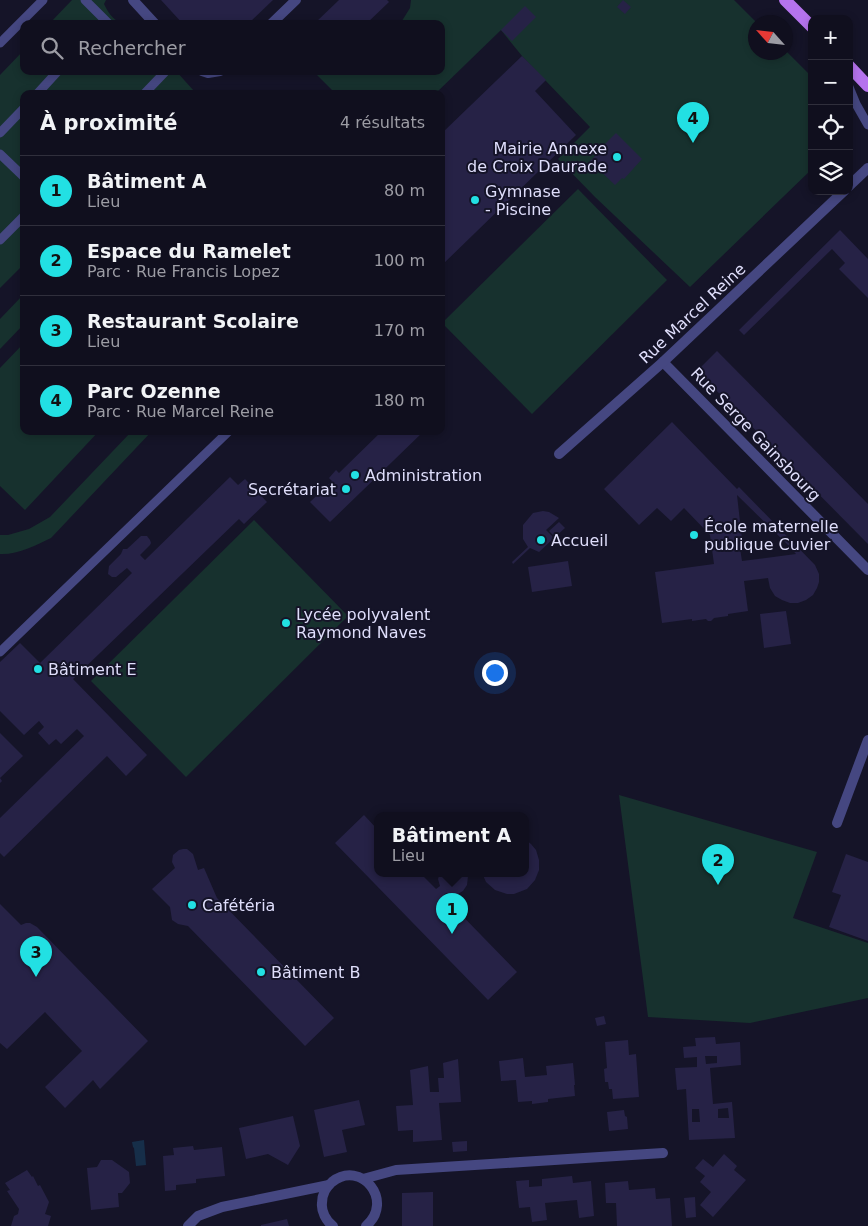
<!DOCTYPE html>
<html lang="fr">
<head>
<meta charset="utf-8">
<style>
  body { margin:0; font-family:"DejaVu Sans",sans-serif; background:#191827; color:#f1f3f6 }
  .controls { position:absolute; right:15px; top:15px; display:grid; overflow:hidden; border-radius:10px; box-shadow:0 2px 8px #0003 }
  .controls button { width:45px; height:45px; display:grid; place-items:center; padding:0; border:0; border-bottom:1px solid #302f3c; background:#100f1e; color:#f1f3f6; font:25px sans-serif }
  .compass { position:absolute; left:748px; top:15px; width:45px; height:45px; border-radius:50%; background:#100f1e; box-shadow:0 2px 8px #0003; rotate:297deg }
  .you { position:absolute; left:494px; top:672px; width:18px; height:18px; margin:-12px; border:4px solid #fff; border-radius:50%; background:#1a73e8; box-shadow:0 0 0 8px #1a73e833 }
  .badge { display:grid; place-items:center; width:32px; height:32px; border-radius:50%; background:#22e0e3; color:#111; font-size:16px; font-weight:700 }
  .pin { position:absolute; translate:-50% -41px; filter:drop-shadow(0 1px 2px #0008) }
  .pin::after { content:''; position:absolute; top:26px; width:18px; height:15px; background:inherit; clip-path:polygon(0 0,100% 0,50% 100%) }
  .popup { position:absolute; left:374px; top:812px; width:155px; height:65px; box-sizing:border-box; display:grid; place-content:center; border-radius:10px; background:#100f1e; filter:drop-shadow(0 1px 4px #0005); font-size:16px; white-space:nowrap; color:#9c9ca4 }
  .popup b { font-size:19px; color:#f1f3f6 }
  .popup::after { content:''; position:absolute; left:50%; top:100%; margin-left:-10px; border:10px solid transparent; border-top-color:#100f1e }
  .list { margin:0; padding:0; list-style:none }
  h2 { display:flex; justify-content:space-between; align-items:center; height:65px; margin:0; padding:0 20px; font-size:21px }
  h2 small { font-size:16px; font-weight:400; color:#9c9ca4 }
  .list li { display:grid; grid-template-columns:32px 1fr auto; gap:15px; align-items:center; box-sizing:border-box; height:70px; padding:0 20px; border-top:1px solid #302f3c }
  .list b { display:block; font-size:19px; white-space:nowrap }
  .list p { margin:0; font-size:16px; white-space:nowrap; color:#9c9ca4 }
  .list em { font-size:16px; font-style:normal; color:#9c9ca4 }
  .icon { flex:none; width:28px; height:28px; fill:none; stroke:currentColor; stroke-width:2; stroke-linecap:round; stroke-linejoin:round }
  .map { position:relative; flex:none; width:868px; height:1226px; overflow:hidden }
  .search { position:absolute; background:#100f1e; box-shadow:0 2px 8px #0003; left:20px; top:20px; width:425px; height:55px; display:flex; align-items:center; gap:12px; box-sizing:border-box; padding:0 18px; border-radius:10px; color:#9c9ca4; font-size:19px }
  .panel { position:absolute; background:#100f1e; box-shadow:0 2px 8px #0003; left:20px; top:90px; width:425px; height:345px; border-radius:10px }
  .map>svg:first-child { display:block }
  .green { fill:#17312e }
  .water { fill:#162e49 }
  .building { fill:#262246; fill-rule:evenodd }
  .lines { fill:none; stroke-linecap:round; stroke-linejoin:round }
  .lane { stroke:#454781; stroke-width:9 }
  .street { stroke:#454781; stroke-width:10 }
  .primary { stroke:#b573ed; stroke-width:12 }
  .poi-dot { fill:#22e0e3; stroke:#151428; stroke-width:2 }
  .labels { text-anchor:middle; stroke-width:4; stroke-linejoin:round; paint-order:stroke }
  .poi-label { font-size:16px; fill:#dfdefb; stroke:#151428; text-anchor:start }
  .street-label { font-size:16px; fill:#dfdefb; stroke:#151428 }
</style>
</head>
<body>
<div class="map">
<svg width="868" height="1226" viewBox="0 0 868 1226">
  <rect width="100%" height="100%" fill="#151428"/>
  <g class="green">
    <path d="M 72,0 L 106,0 L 104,4 C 108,12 112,19 121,23 L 129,21 L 132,24 L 49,24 Z"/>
    <path d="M 411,0 L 734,0 L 756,22 L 756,52 L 786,52 L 786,51 L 812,77 L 812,169 L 690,287 L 595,197 L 558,159 L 590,127 L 522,56 L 501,30 L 435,94 L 336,94 L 313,71 L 343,71 L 346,73 L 349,71 L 441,71 L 441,24 L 400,24 L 410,8 Z"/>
    <path d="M 24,50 L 24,71 L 176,71 L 194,91 L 191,94 L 24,94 L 24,264 L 0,288 L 0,75 Z"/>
    <path d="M 578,189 L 667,280 L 532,414 L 442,323 Z"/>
    <path d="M 24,294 L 24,324 L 0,349 L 0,319 Z"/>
    <path d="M 24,343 L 24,431 L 99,431 L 25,510 L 0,486 L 0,368 Z"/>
    <path d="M 132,431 L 152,431 L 51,538 C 37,545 17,555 0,554 L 0,535 L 8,535 L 29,529 L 50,517 Z"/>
    <path d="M 254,520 L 348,616 L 186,777 L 91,681 Z"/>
    <path d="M 619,795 L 817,852 L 793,918 L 868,943 L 868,998 L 750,1023 L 648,1017 Z"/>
  </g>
  <path class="water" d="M 144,1140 L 146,1165 L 136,1166 L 134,1148 L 133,1147 L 132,1142 Z"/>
  <g class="building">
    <path d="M 161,0 L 273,0 L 248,24 L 183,24 Z"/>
    <path d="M 339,0 L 387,0 L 389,2 L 366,24 L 314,24 Z"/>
    <path d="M 623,0 L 631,7 L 625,14 L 617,7 Z"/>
    <path d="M 525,6 L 536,17 L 512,41 L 501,30 Z"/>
    <path d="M 522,56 L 546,80 L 535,91 L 576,135 L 441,266 L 441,134 Z"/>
    <path d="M 616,133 L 642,159 L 624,179 L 622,178 L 615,185 L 590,161 L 597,154 L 596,153 Z"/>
    <path d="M 840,230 L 868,259 L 868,298 L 839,269 L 845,263 L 832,249 L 744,335 L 739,330 Z"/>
    <path d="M 717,351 L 868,504 L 868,544 L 697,371 Z"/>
    <path d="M 672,422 L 737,489 L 739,487 L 815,565 L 819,574 L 819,582 L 817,588 L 813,595 L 806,600 L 798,603 L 790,603 L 782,600 L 775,596 L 770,588 L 768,578 L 744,581 L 748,611 L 728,614 L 728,616 L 714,618 L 711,621 L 708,621 L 706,619 L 692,621 L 692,619 L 662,623 L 655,572 L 714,564 L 710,535 L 684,508 L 671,521 L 657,508 L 639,525 L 604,489 ZM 737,495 L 789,546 L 796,554 L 742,561 L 740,548 L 743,548 Z"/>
    <path d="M 382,431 L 424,431 L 330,522 L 310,502 L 332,481 L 329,478 L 336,470 L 339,473 Z"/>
    <path d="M 230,477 L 238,485 L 245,479 L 267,502 L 244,524 L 239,519 L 73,679 L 147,755 L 126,776 L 107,756 L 4,857 L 0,853 L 0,818 L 84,736 L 77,729 L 61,744 L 56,739 L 49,745 L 38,733 L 44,727 L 39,721 L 24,735 L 0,711 L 0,662 L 20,643 L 40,663 L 132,573 L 127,568 L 116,577 L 112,577 L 108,574 L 109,566 L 121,554 L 123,549 L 127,549 L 141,536 L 147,536 L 150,540 L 151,543 L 150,545 L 140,555 L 145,560 Z"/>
    <path d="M 543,511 L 549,512 L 559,518 L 546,530 L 554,538 L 539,552 L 530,548 L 513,564 L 512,562 L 528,547 L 523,539 L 523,525 L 533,513 Z"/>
    <path d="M 559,522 L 565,528 L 555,537 L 549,531 Z"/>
    <path d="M 568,561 L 572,586 L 532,592 L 528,567 Z"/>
    <path d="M 786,611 L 791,644 L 764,648 L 760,614 Z"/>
    <path d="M 0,733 L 23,756 L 0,778 L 2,781 L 0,783 Z"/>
    <path d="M 364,815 L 378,830 L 378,873 L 420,873 L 436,889 L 440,886 L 438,879 L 440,873 L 467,873 L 468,876 L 467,885 L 463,891 L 456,895 L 452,895 L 446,893 L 443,896 L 517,972 L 488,1000 L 335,843 Z"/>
    <path d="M 526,840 L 531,844 L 536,850 L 539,860 L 539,870 L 535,880 L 527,889 L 514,894 L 507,894 L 495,890 L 486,882 L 482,873 L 526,873 Z"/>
    <path d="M 183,849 L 187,849 L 193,854 L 198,870 L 204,868 L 217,898 L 334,1018 L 305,1046 L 188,926 L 178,924 L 172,920 L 170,907 L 152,889 L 175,868 L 172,862 L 173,855 L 179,850 Z"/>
    <path d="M 846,854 L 868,862 L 868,941 L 829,927 L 841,895 L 832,892 Z"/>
    <path d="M 0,904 L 21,925 L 26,923 L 30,923 L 37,927 L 148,1041 L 100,1089 L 93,1080 L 65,1108 L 45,1087 L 82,1051 L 45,1012 L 7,1049 L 0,1043 Z"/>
    <path d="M 604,1016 L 606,1024 L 597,1026 L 595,1018 Z"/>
    <path d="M 715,1037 L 716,1044 L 740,1042 L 741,1065 L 710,1068 L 713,1104 L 732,1102 L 735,1138 L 689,1140 L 686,1089 L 677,1090 L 675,1068 L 697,1067 L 697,1057 L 684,1058 L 683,1047 L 696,1046 L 695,1038 ZM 705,1056 L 717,1056 L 717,1063 L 706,1064 ZM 728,1108 L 729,1118 L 718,1118 L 718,1109 ZM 692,1109 L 699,1109 L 700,1122 L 692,1122 Z"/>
    <path d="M 628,1040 L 629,1055 L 636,1054 L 639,1097 L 613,1099 L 612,1089 L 609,1089 L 608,1082 L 605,1082 L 604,1069 L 607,1068 L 605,1042 Z"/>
    <path d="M 523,1058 L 525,1077 L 547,1075 L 546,1066 L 573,1063 L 575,1085 L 574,1085 L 575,1096 L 548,1099 L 548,1102 L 532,1104 L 532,1101 L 518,1102 L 516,1080 L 501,1081 L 499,1061 Z"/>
    <path d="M 458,1059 L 461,1102 L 439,1103 L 442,1140 L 413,1142 L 413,1130 L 398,1131 L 396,1106 L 413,1105 L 410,1070 L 428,1066 L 430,1092 L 439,1092 L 438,1078 L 444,1078 L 443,1063 Z"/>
    <path d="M 359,1100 L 365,1125 L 342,1130 L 347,1152 L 324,1157 L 314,1110 Z"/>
    <path d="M 624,1110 L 625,1116 L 627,1117 L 628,1129 L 609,1131 L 607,1112 Z"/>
    <path d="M 293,1116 L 300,1146 L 288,1165 L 268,1154 L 246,1159 L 239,1128 Z"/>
    <path d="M 467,1141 L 467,1151 L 453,1152 L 452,1142 Z"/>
    <path d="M 193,1146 L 194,1150 L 222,1147 L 225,1176 L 196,1179 L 196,1183 L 176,1185 L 176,1190 L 165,1191 L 163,1156 L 174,1155 L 173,1148 Z"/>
    <path d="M 724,1154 L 737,1166 L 734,1170 L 746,1180 L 713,1217 L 700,1205 L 711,1192 L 700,1182 L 705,1176 L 695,1168 L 703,1159 L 713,1167 Z"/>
    <path d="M 101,1160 L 112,1160 L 129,1172 L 130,1183 L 122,1193 L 118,1193 L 119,1207 L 91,1210 L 87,1168 L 97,1167 Z"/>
    <path d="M 27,1170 L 32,1177 L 33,1176 L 38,1186 L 40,1185 L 49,1202 L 45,1214 L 51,1216 L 48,1226 L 11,1226 L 14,1216 L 18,1214 L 19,1209 L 7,1191 L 10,1190 L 5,1183 Z"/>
    <path d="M 572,1176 L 573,1183 L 591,1181 L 594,1216 L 579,1218 L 577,1200 L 545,1203 L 547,1220 L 532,1222 L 530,1207 L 519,1208 L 516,1181 L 529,1180 L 529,1187 L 542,1186 L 542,1179 Z"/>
    <path d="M 628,1181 L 629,1190 L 655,1188 L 656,1199 L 670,1198 L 672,1226 L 617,1226 L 616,1203 L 606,1203 L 605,1183 Z"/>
    <path d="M 433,1192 L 433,1226 L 402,1226 L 402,1193 Z"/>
    <path d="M 695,1197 L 696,1217 L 686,1218 L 684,1198 Z"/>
    <path d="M 287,1219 L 289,1226 L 261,1226 L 261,1225 Z"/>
  </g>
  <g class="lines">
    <g class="lane">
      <path d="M 85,0 L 109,24"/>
      <path d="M 0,43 L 43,0"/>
      <path d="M 849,87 L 856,104 L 868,125"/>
      <path d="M 37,94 L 58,71"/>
      <path d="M 144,94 L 166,71"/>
      <path d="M 0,133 L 24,108"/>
      <path d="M 0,154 L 24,177"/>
      <path d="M 0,240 L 24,216"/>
      <path d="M 0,652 L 229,431"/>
    </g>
    <g class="street">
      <path d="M 133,0 L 155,24"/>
      <path d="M 271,24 L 296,0"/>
      <path d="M 202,71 L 208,73 L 220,71"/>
      <path d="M 849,186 L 868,168"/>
      <path d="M 663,362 L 868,570"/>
      <path d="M 559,454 L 663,362 L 844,191"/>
      <path d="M 837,823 L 868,740"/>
      <path d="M 363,1179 L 396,1170 L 663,1153"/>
      <path d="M 188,1226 L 198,1216 L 222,1207 L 329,1185"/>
      <path d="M 333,1226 C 326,1221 321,1211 322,1203 C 322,1195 326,1187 332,1182 C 361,1159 395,1201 366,1226"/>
    </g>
    <g class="primary">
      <path d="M 785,0 L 812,27"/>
      <path d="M 849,66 L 868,86"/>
    </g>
  </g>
  <g class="poi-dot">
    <circle cx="617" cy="157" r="5"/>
    <circle cx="475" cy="200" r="5"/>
    <circle cx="355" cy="475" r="5"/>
    <circle cx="346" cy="489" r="5"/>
    <circle cx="694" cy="535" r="5"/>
    <circle cx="541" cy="540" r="5"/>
    <circle cx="286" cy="623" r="5"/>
    <circle cx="38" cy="669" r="5"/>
    <circle cx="192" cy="905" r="5"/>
    <circle cx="261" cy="972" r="5"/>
  </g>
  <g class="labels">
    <g class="poi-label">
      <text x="607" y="154" text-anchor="end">Mairie Annexe<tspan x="607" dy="18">de Croix Daurade</tspan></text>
      <text x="485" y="197">Gymnase<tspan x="485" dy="18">- Piscine</tspan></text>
      <text x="365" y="481">Administration</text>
      <text x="336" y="495" text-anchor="end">Secrétariat</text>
      <text x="704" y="532">École maternelle<tspan x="704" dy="18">publique Cuvier</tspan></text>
      <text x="551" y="546">Accueil</text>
      <text x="296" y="620">Lycée polyvalent<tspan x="296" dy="18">Raymond Naves</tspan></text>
      <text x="48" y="675">Bâtiment E</text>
      <text x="202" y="911">Cafétéria</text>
      <text x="271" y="978">Bâtiment B</text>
    </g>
    <g class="street-label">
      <text transform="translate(692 313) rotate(-43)" y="6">Rue Marcel Reine</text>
      <text transform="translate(756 434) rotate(46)" y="6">Rue Serge Gainsbourg</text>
    </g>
  </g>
</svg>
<div class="controls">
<button>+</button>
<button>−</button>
<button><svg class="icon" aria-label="locate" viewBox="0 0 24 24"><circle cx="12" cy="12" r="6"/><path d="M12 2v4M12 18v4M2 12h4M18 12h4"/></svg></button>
<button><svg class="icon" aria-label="layers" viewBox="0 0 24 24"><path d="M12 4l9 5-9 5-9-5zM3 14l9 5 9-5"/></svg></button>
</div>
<svg class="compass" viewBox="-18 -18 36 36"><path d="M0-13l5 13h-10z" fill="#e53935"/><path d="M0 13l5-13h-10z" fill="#9c9ca4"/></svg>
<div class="you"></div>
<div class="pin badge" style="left:452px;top:934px">1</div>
<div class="popup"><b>Bâtiment A</b>Lieu</div>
<div class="pin badge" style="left:718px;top:885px">2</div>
<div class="pin badge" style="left:36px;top:977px">3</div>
<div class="pin badge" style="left:693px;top:143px">4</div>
<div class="search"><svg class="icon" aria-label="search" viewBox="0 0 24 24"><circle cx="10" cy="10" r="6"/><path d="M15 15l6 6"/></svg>Rechercher</div>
<section class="panel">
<h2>À proximité<small>4 résultats</small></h2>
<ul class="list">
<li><span class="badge">1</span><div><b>Bâtiment A</b><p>Lieu</p></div><em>80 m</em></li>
<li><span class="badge">2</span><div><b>Espace du Ramelet</b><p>Parc · Rue Francis Lopez</p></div><em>100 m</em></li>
<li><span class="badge">3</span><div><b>Restaurant Scolaire</b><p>Lieu</p></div><em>170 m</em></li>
<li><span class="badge">4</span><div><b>Parc Ozenne</b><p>Parc · Rue Marcel Reine</p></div><em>180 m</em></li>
</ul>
</section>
</div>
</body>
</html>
